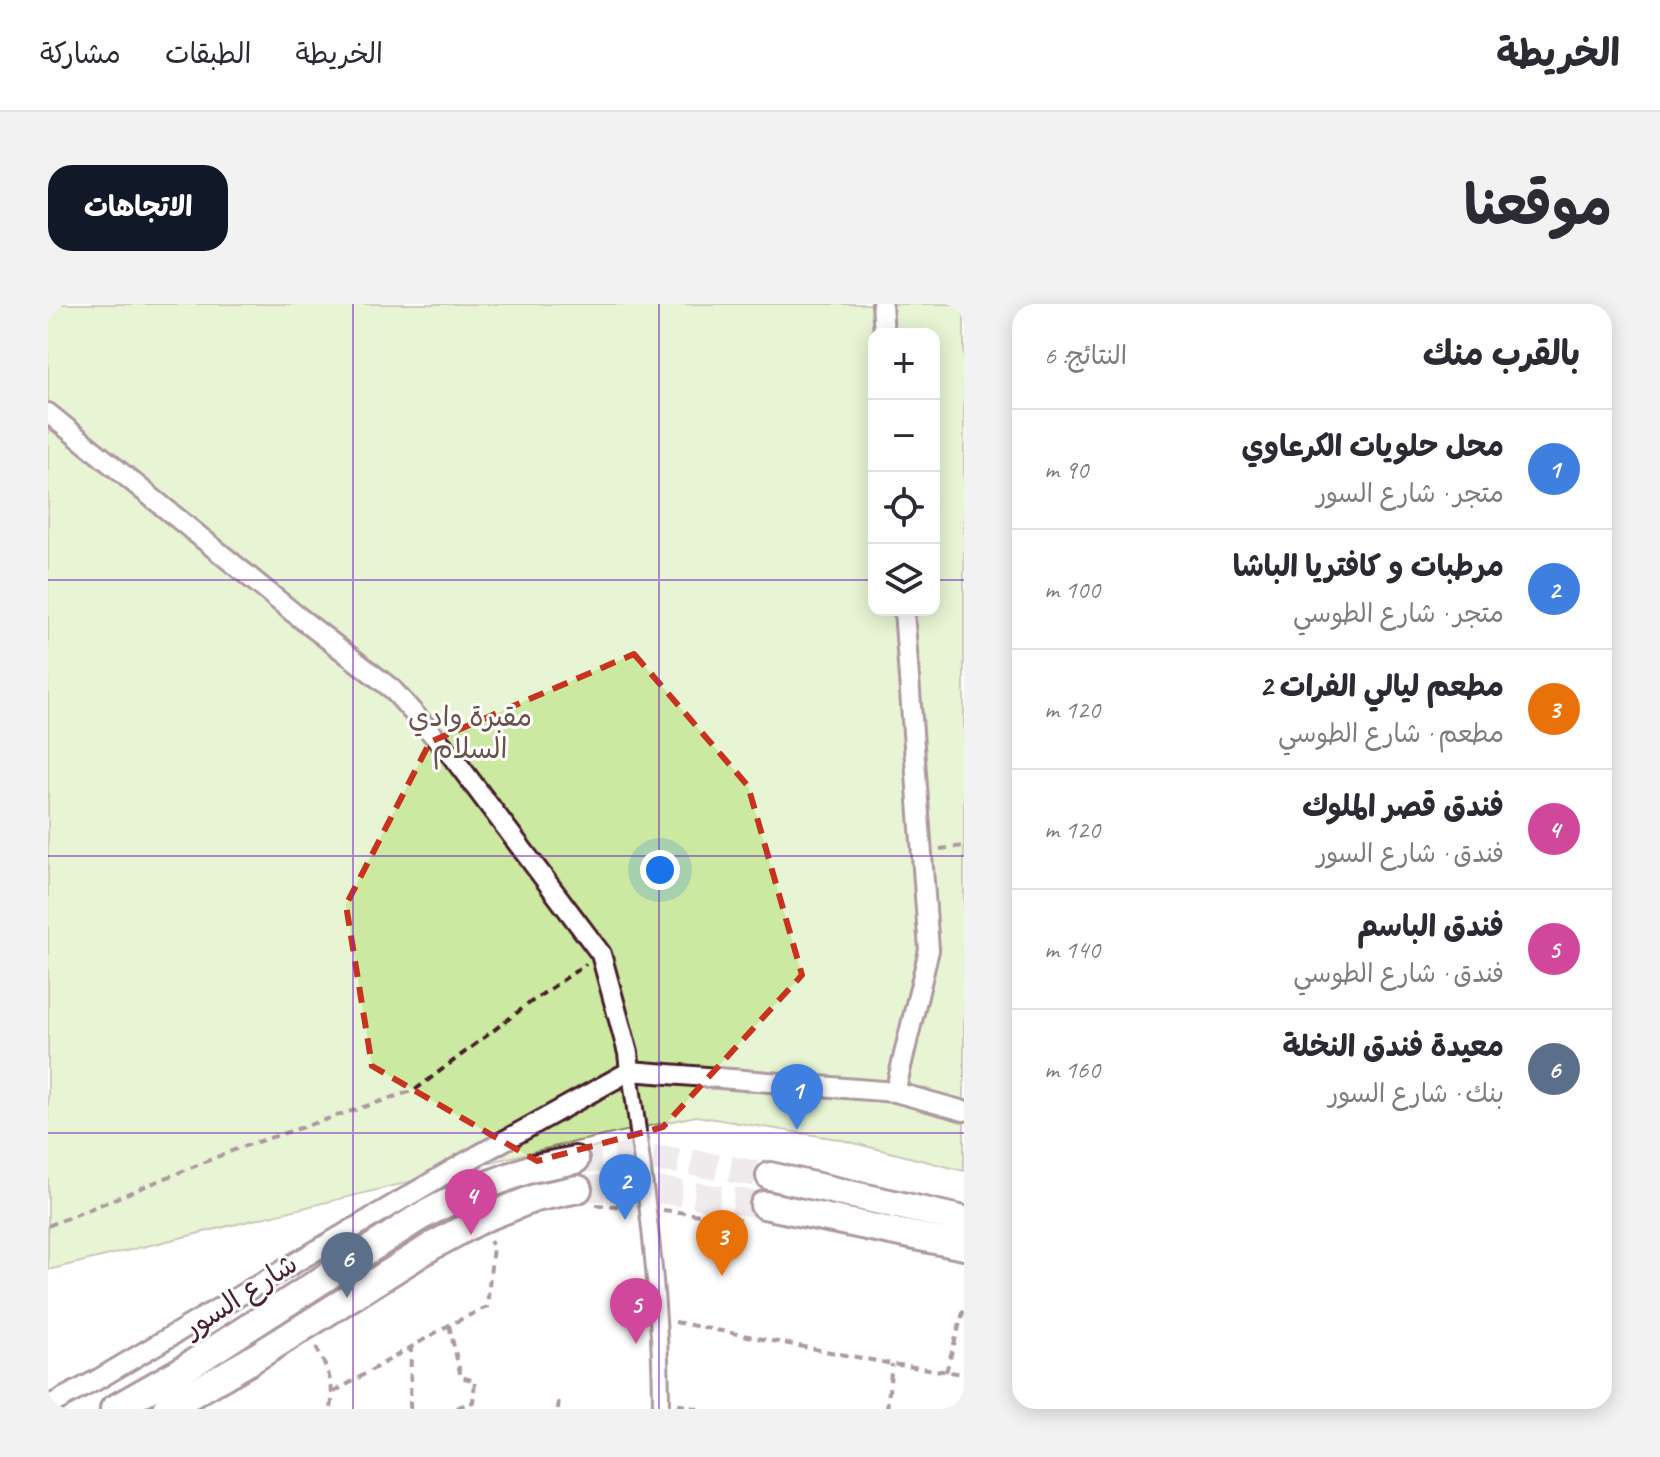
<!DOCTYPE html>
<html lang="ar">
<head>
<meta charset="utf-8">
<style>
  body { margin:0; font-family:Caveat,"Playpen Sans Arabic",sans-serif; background:#f2f2f3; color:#2b2b33; direction:rtl }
  .controls { position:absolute; right:24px; top:24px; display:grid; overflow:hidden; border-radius:16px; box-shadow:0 4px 20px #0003 }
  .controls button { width:72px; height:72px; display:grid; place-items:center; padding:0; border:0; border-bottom:2px solid #e1e1e2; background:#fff; color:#2b2b33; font:40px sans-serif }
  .you { position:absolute; left:612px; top:566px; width:28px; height:28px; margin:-20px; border:6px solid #fff; border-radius:50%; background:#1a73e8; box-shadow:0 0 0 12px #1a73e833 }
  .badge { display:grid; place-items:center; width:52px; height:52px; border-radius:50%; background:#111827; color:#fff; font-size:26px; font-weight:700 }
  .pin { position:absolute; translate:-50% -66px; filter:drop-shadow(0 2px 4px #0008) }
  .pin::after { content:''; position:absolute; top:42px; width:28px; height:24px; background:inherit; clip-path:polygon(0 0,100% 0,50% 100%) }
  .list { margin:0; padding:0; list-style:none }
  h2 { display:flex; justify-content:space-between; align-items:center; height:104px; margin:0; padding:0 32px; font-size:34px }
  h2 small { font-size:26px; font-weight:400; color:#7c7c81 }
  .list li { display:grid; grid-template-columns:52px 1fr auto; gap:24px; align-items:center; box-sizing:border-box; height:120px; padding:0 32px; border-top:2px solid #e1e1e2 }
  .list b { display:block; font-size:30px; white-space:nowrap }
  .list p { margin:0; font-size:26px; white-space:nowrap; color:#7c7c81 }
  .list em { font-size:26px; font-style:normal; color:#7c7c81 }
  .icon { flex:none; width:44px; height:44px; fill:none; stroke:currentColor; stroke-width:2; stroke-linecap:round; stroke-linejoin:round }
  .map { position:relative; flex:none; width:916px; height:1105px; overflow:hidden; direction:ltr; border-radius:24px }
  header { display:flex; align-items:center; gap:48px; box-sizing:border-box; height:112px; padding:0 40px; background:#fff; border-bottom:2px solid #e1e1e2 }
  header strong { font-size:38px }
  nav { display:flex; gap:44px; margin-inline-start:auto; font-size:28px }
  .intro { display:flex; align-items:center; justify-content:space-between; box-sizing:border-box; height:192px; padding:0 48px }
  h1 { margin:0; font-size:56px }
  .button { padding:20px 36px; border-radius:24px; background:#111827; color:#fff; font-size:28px; font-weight:700 }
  main { display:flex; gap:48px; padding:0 48px }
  aside { flex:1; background:#fff; border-radius:24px; box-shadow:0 4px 20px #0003 }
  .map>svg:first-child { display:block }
  .green { fill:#cbe9a0; stroke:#8a8466; stroke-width:2; fill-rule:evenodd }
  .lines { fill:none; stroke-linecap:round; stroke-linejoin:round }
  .secondary-tunnel { stroke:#dbd2d5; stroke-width:26; stroke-dasharray:26 13; stroke-linecap:butt }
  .pedestrian-casing { stroke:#4a1f2b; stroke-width:20 }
  .minor-casing { stroke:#4a1f2b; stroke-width:24 }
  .secondary-casing { stroke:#4a1f2b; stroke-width:32 }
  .path { stroke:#4a1f2b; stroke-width:4; stroke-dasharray:8 6; stroke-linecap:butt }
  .pedestrian { stroke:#fff; stroke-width:14 }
  .minor { stroke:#fff; stroke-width:18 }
  .secondary { stroke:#fff; stroke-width:26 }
  .marked { fill:none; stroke:#c8321e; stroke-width:6; stroke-dasharray:16 10; stroke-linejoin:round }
  .grid { fill:none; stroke:#7b2cbf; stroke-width:2; stroke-opacity:0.55 }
  .labels { text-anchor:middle; stroke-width:6; stroke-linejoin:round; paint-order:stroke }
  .park-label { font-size:28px; fill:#6a5248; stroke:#fff }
  .street-label { font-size:28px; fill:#4a1f2b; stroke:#fff }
</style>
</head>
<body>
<header>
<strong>الخريطة</strong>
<nav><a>الخريطة</a><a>الطبقات</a><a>مشاركة</a></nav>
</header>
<div class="intro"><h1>موقعنا</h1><a class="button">الاتجاهات</a></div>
<main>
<aside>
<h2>بالقرب منك<small>النتائج: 6</small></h2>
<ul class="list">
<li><span class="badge" style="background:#3f7fe0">1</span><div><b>محل حلويات الكرعاوي</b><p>متجر · شارع السور</p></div><em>90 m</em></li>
<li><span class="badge" style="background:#3f7fe0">2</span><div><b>مرطبات و كافتريا الباشا</b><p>متجر · شارع الطوسي</p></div><em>100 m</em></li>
<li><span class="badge" style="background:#e8710a">3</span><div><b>مطعم ليالي الفرات 2</b><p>مطعم · شارع الطوسي</p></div><em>120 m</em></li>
<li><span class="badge" style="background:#d1479c">4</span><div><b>فندق قصر الملوك</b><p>فندق · شارع السور</p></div><em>120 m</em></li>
<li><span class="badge" style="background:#d1479c">5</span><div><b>فندق الباسم</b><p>فندق · شارع الطوسي</p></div><em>140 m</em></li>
<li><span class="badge" style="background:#5c6f8a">6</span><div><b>معيدة فندق النخلة</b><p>بنك · شارع السور</p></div><em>160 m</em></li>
</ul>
</aside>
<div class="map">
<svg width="916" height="1105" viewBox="0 0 916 1105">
  <rect width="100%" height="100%" fill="#fff"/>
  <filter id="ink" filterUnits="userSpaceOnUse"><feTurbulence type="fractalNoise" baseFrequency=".0125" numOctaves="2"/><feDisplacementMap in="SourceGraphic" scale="16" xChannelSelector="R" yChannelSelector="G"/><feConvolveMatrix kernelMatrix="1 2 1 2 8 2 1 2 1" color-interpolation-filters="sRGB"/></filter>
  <g filter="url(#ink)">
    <path class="green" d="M 0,0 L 916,0 L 916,867 L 790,835 L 648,812 L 513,841 L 0,966 ZM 826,30 L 886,30 L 886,306 L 826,306 Z"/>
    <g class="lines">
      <g class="secondary-tunnel">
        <path d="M 527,856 L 587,853 L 641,858 L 722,872"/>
        <path d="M 530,885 L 589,883 L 716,901"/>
      </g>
      <g class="pedestrian-casing">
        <path id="pedestrian" d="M 582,767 C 597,879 613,992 613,1105"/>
      </g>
      <g class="minor-casing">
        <g id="minor">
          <path d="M 834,0 L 836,30"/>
          <path d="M 0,109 L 247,310 L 344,385 L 404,452 L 553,650 L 580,749 L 582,767"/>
          <path d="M 847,788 L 916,807"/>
          <path d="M 0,1102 L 47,1077 L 416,859 L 582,767 L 847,788 L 881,646 L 856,306"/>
        </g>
      </g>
      <g class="secondary-casing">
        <g id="secondary">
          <path d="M 722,872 L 916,916"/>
          <path d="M 716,901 L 916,942"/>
          <path d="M 66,1105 L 133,1067 L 370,914 L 420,888 L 482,865 L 527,856"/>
          <path d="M 118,1105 L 200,1058 L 384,942 L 434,915 L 487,894 L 530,885"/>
        </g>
      </g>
      <g class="path">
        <path d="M 892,545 L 916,542"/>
        <path d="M 548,901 L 583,903"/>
        <path d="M 615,906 L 698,917"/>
        <path d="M 0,922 L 191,844 L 367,786 L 483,698 L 538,660"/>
        <path d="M 627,1018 L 844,1060 L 916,1070"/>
        <path d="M 401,1021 L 413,1073 L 427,1077 L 425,1098 L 404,1105"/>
        <path d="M 268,1043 C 279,1065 287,1080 283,1105"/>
        <path d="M 898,1068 L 916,1005"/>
        <path d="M 286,1088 L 401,1021 L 439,1003 L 445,942 L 442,937"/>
        <path d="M 629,1100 L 650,1105"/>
        <path d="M 362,1105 L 363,1043"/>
        <path d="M 510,1105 L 511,1092"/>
        <path d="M 839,1105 L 844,1060"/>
      </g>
      <use href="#pedestrian" class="pedestrian"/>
      <use href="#minor" class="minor"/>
      <use href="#secondary" class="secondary"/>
    </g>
  </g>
  <path d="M0 0H916V1105H0ZM 586,350 L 700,482 L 754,671 L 615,823 L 489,857 L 324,762 L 298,601 L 382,438 Z" fill="#fff" fill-opacity=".55" fill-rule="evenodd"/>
  <path class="marked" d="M 586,350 L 700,482 L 754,671 L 615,823 L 489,857 L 324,762 L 298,601 L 382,438 Z"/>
  <path class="grid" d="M 305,0 L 305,1105M 611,0 L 611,1105M 0,276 L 826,276M 886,276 L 916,276M 0,552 L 916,552M 0,829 L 916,829"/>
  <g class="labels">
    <g class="park-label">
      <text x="422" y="422">مقبرة وادي<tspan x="422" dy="32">السلام</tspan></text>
    </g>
    <g class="street-label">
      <text transform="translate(192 991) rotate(-33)" y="10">شارع السور</text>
    </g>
  </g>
</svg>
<div class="controls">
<button>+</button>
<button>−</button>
<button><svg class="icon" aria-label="locate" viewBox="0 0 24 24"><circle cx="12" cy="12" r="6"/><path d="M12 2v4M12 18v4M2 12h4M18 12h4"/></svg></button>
<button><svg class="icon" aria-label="layers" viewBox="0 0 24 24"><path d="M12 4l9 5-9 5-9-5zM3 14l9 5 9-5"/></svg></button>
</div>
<div class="you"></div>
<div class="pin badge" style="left:749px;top:826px;background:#3f7fe0">1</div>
<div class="pin badge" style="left:577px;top:916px;background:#3f7fe0">2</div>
<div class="pin badge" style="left:674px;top:972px;background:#e8710a">3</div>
<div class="pin badge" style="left:423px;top:931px;background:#d1479c">4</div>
<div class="pin badge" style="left:588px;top:1040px;background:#d1479c">5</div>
<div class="pin badge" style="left:299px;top:994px;background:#5c6f8a">6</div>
</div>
</main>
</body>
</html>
